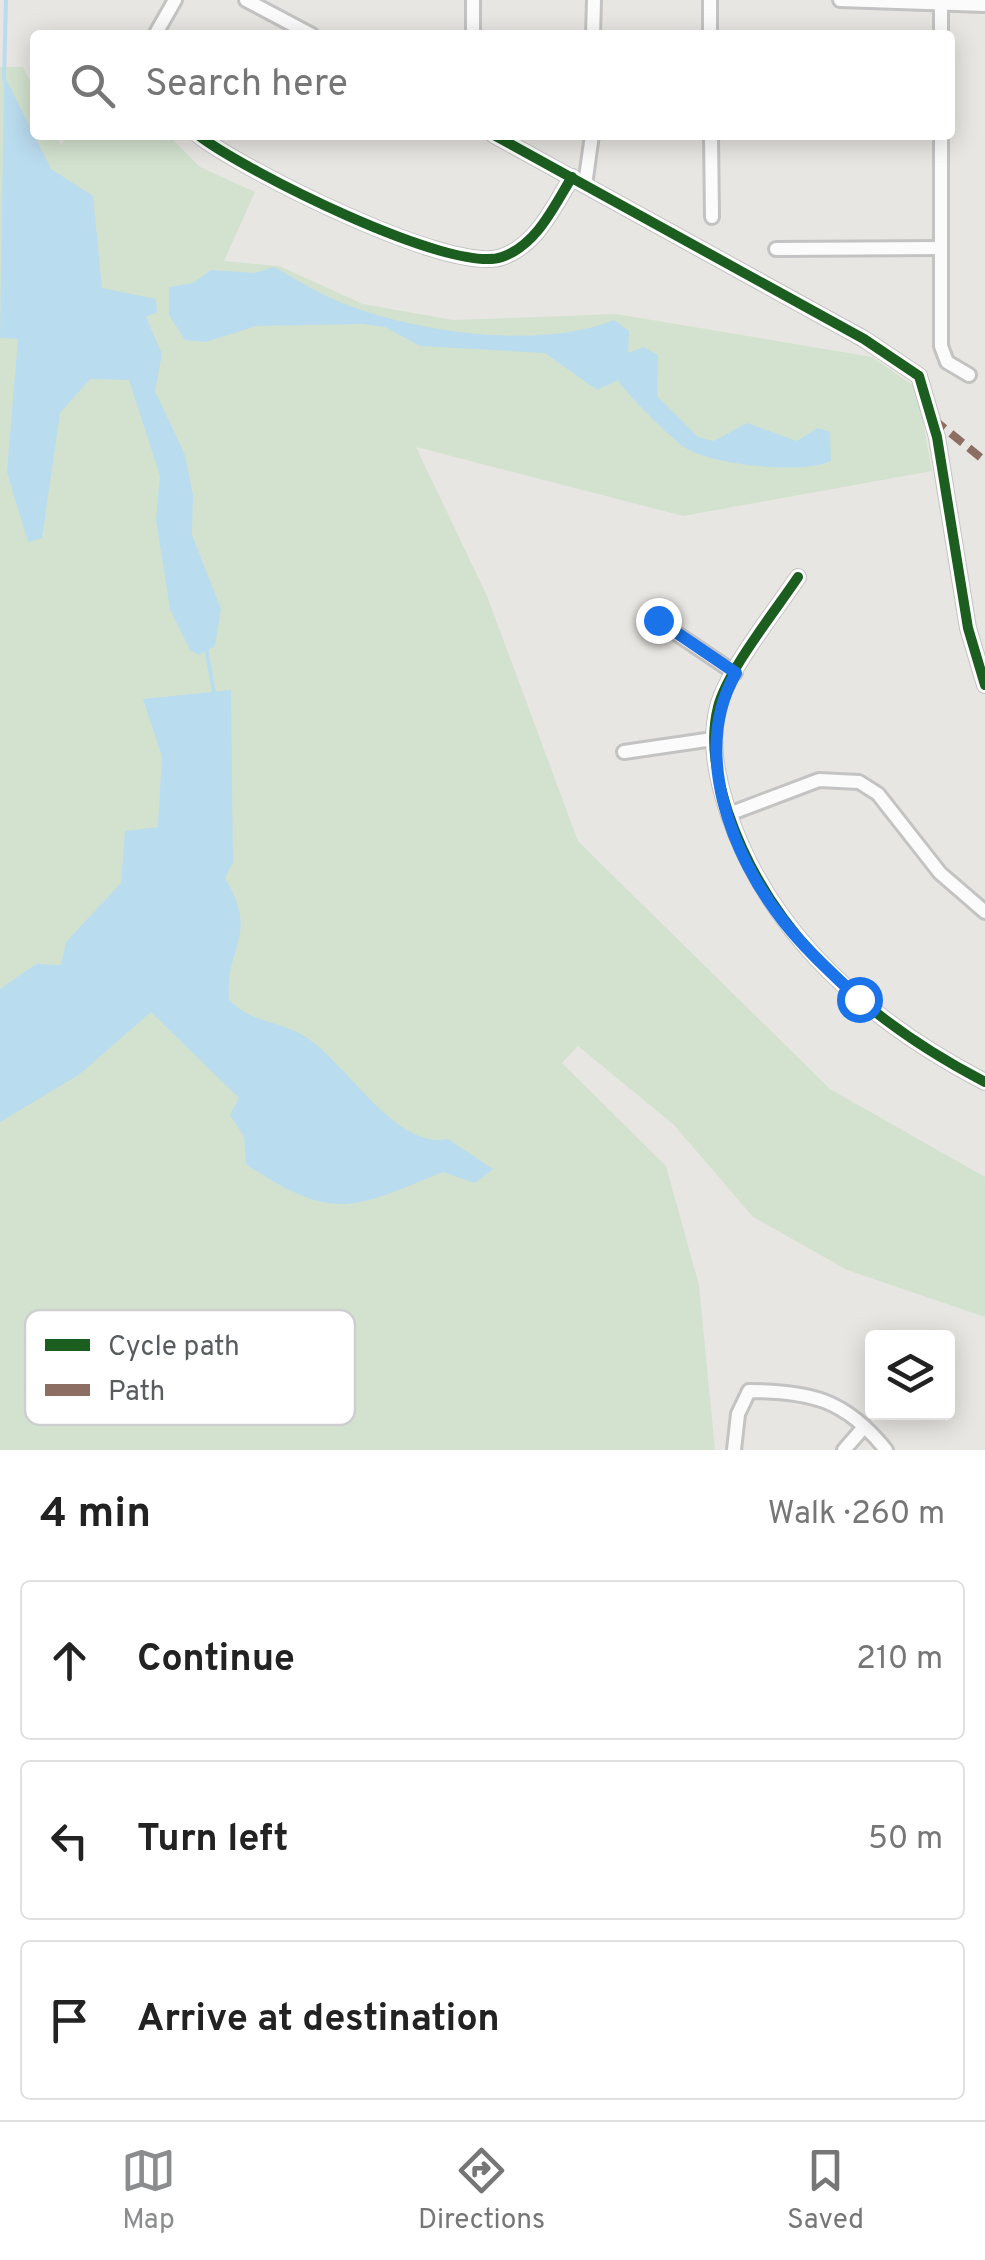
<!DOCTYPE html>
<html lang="en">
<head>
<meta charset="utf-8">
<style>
  body { margin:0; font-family:Overpass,sans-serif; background:#f6f6f6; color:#222 }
  .controls { position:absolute; right:30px; bottom:30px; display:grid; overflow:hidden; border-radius:10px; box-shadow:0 5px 25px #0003 }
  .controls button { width:90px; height:90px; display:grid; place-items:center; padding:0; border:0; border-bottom:2px solid #e0e0e0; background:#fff; color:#222; font:50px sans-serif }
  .stop { position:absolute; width:30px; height:30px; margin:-22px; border:8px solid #1a73e8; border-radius:50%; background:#fff }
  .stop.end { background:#1a73e8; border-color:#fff; box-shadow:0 2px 10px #0008 }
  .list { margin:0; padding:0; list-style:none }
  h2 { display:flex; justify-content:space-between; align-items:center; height:130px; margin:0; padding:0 40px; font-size:42px }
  h2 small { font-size:32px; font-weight:400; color:#767676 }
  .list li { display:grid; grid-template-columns:65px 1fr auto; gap:30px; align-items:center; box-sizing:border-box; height:160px; margin:0 20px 20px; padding:0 20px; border:2px solid #e0e0e0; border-radius:10px }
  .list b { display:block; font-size:38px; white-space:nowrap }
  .list em { font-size:32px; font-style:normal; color:#767676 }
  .icon { flex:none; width:55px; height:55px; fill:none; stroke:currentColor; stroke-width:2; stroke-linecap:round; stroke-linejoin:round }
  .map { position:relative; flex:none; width:985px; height:1450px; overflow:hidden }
  .search { position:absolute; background:#fff; box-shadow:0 5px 25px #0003; left:30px; right:30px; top:30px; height:110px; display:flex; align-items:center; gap:25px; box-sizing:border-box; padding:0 35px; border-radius:10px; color:#767676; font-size:38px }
  .sheet { height:670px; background:#fff }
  nav { display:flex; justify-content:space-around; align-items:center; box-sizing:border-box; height:140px; border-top:2px solid #e0e0e0; background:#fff; font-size:28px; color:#767676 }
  nav a { display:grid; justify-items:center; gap:5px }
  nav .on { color:#8b8c8d }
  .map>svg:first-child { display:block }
  .green { fill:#d3e2cf }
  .water { fill:#badcef }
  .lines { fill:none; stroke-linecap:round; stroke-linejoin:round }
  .stream { stroke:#badcef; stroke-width:4 }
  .minor-casing { stroke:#c4c3c3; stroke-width:18 }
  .minor { stroke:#fcfbfb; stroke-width:12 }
  .quiet { stroke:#8d6e63; stroke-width:8; stroke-dasharray:15 8; stroke-linecap:butt }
  .cycleway-casing { stroke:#fff; stroke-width:16 }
  .cycleway { stroke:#1b5e20; stroke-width:10 }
  .route { stroke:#1a73e8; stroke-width:12 }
  .key { fill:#fff; stroke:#cdcecf; stroke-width:2.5 }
  .key-label { font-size:28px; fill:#595c5f }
</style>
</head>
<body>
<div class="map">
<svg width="985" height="1450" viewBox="0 0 985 1450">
  <rect width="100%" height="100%" fill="#e8e6e2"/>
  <path class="green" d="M 0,67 L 23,67 L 35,92 L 35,135 L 56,135 L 61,145 L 68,135 L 168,135 L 200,167 L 255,192 L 224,261 L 279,266 L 363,304 L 453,320 L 616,314 L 872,357 L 917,388 L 932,471 L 683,516 L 416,447 L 487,596 L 578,841 L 830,1089 L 985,1177 L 985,1317 L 847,1270 L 753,1217 L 674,1125 L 578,1046 L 562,1063 L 666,1166 L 699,1285 L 715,1450 L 0,1450 Z"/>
  <g class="water">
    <path d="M 4,75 L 51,169 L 93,196 L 102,288 L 156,299 L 157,312 L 146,317 L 162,354 L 155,391 L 185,455 L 193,495 L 192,535 L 221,609 L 215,646 L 199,655 L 190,650 L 170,609 L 156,520 L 160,476 L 129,380 L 90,379 L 60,413 L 42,538 L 28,542 L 7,472 L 18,339 L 0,338 Z"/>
    <path d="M 274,267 C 294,278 314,291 335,300 C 410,332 538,351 614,320 L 629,331 L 628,353 L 644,347 L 658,355 L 657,396 L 698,437 L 714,441 L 747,423 L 797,441 L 818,428 L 830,432 L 831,461 C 803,475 711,465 684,447 C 671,438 625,393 618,380 L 597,390 L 545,353 L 420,346 L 385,327 L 363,324 L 256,326 L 206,342 L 185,340 L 169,315 L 169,287 L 193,283 L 211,270 L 254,273 Z"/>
    <path d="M 231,690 L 233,862 L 225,878 C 260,936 225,944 229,1000 C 252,1022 272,1020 299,1033 C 343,1055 394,1151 448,1139 L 493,1169 L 475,1183 L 443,1172 C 352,1209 333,1223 246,1164 L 244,1137 L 230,1115 L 239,1098 L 151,1012 L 80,1074 L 0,1122 L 0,989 L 36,964 L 61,965 L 66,942 L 121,883 L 125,831 L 158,827 L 162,757 L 143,699 Z"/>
  </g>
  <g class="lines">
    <g class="stream">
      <path d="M 4,78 L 6,0"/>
      <path d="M 206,648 L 214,693"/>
    </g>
    <g class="minor-casing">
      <g id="minor">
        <path d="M 246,0 L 312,35"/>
        <path d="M 473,0 L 473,35"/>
        <path d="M 710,0 L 710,35"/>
        <path d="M 840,0 L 985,5"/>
        <path d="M 941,3 L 941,35"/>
        <path d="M 155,35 L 175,0"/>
        <path d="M 593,35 L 594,0"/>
        <path d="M 198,135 C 243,170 451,275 502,257 C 537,245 554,206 572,177"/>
        <path d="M 494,135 L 864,339 L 919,376 L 937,437 L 968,628 L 985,685"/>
        <path d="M 711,135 L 712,217"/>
        <path d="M 941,135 L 941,346 L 947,362 L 969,375"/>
        <path d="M 585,185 L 592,135"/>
        <path d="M 776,249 L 940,248"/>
        <path d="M 798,577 C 776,610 727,671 718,707 C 709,743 717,778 728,812 C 770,937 872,1023 985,1082"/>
        <path d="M 658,621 L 735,673"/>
        <path d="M 624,752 L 713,739"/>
        <path d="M 729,814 L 819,780 L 859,782 L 878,794 L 940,873 L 985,912"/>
        <path d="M 734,1450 L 738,1414 L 749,1391 C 811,1391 846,1400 886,1450"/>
        <path d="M 844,1450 L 864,1427"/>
      </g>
    </g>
    <use href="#minor" class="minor"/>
    <path class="quiet" d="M 933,419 L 985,461"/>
    <g class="cycleway-casing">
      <g id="cycleway">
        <path d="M 198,135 C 243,170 451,275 502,257 C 537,245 554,206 572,177"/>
        <path d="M 494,135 L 864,339 L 919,376 L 937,437 L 968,628 L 985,685"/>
        <path d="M 798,577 C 776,610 727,671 718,707 C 709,743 717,778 728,812 C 770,937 872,1023 985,1082"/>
      </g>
    </g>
    <use href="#cycleway" class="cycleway"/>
  </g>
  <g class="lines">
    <path class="route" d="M 658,620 L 736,673 C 691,751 731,855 784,922 C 806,950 833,974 859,999"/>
  </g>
  <rect x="25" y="1310" width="330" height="115" rx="15" class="key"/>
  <rect x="45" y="1339" width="45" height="12" fill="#1b5e20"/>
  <rect x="45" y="1384" width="45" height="12" fill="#8d6e63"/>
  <g class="key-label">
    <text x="108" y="1355">Cycle path</text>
    <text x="108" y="1400">Path</text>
  </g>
</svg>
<div class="controls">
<button><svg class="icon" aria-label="layers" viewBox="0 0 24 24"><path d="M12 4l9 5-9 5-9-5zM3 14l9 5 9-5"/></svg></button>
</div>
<div class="stop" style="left:859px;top:999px"></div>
<div class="stop end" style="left:658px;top:620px"></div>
<div class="search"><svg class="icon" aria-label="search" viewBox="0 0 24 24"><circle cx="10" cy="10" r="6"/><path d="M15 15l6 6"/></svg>Search here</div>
</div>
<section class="sheet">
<h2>4 min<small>Walk · 260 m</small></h2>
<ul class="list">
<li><svg class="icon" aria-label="ahead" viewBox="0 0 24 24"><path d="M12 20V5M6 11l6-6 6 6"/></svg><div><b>Continue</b></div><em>210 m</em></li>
<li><svg class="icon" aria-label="left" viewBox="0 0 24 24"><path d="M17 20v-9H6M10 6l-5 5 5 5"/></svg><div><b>Turn left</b></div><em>50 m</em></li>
<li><svg class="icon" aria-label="arrive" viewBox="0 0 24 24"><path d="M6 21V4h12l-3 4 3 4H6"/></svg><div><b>Arrive at destination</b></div></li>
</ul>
</section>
<nav>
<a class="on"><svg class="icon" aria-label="map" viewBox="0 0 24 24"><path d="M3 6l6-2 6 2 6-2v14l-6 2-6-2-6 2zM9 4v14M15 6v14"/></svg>Map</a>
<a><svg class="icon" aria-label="directions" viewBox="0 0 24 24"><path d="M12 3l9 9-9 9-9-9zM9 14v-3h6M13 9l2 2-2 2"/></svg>Directions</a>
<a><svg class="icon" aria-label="saved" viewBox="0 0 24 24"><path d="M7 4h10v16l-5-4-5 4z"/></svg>Saved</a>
</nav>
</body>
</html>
